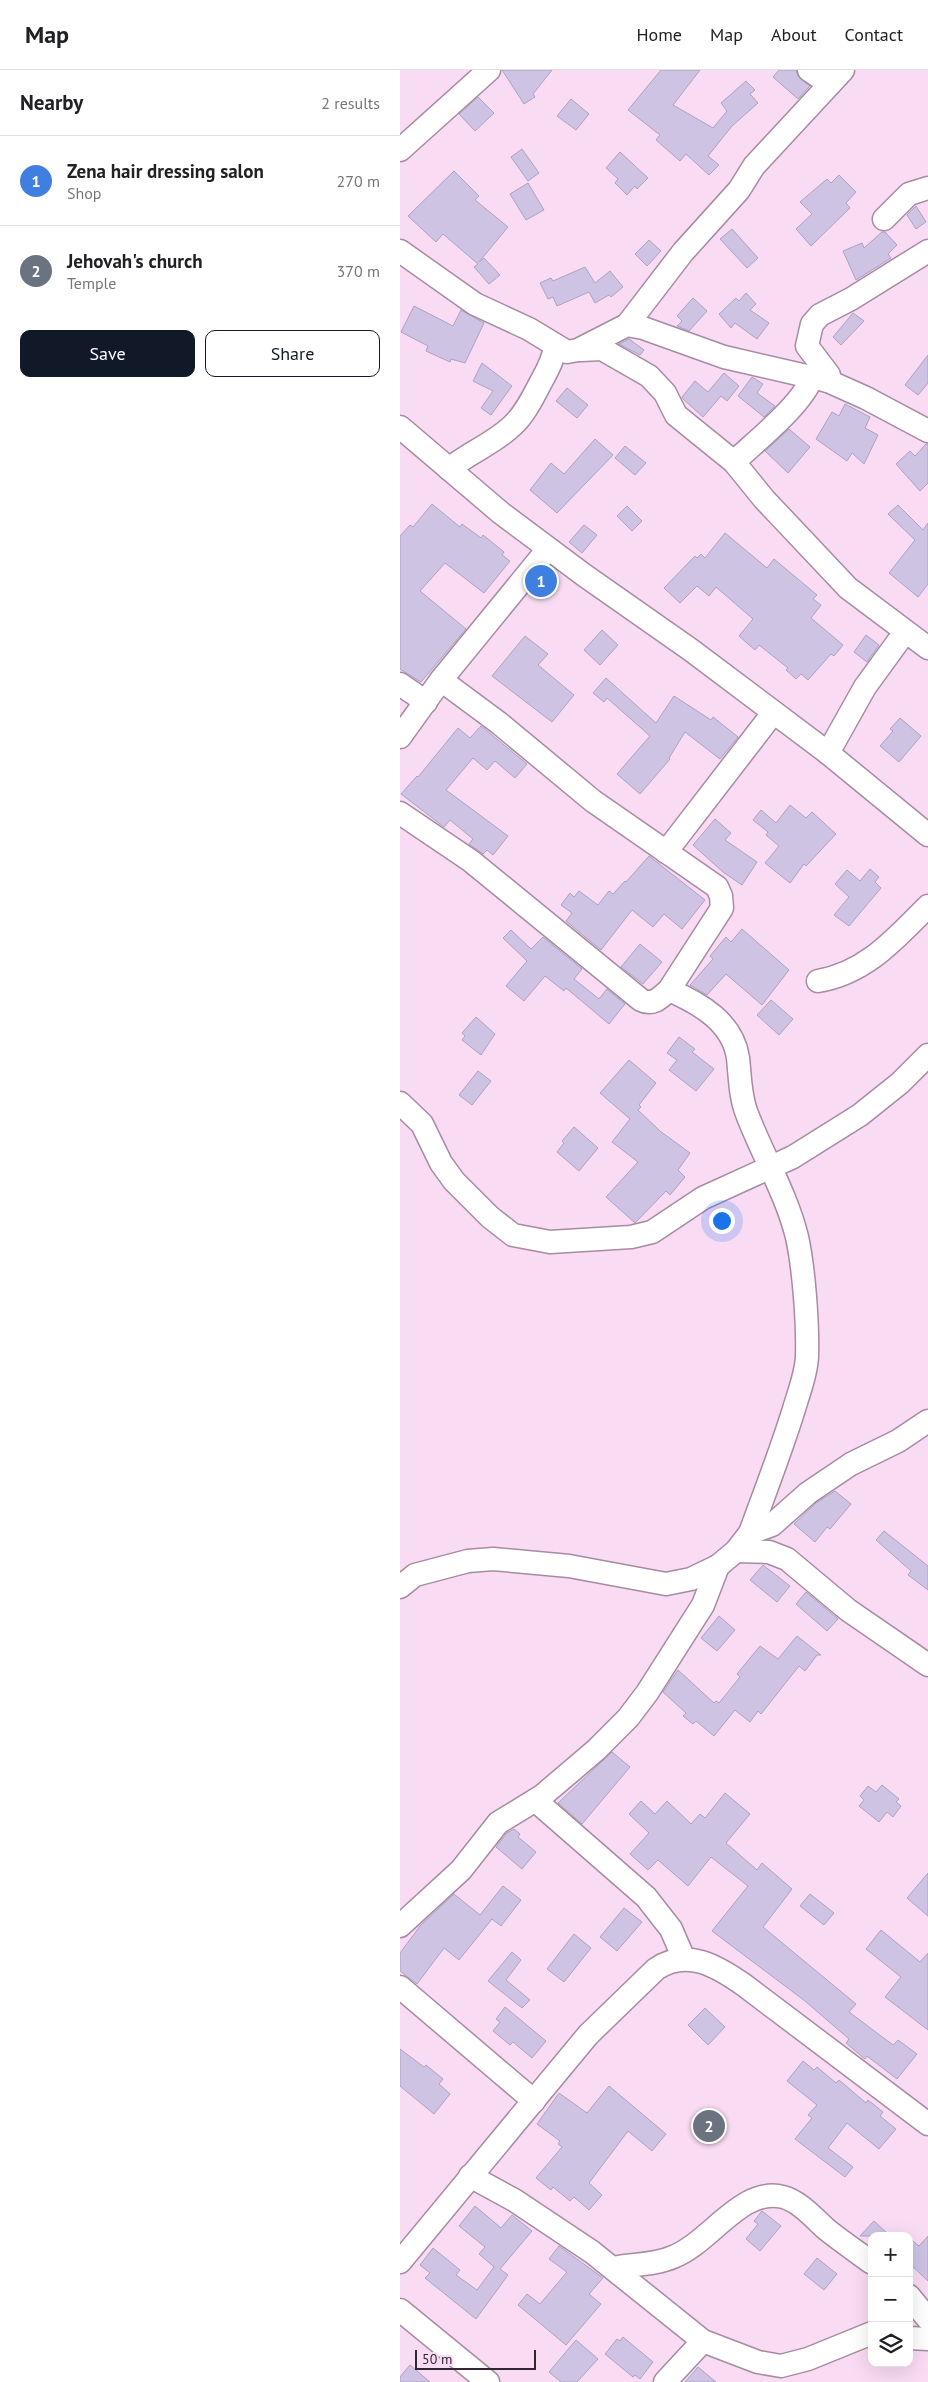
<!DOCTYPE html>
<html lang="en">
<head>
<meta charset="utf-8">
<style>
  body { margin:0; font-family:"PT Sans",sans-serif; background:#f2f2f2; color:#202124 }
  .controls { position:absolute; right:15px; bottom:15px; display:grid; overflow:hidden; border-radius:10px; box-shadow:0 5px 20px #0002 }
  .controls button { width:45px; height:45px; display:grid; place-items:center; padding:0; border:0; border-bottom:1px solid #e0e0e0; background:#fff; color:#202124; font:25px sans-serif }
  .scale { position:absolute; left:15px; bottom:12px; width:121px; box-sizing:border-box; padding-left:5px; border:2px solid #322730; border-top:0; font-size:14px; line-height:18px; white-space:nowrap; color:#322730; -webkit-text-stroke:4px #f9dbf3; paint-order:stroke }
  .you { position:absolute; left:321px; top:1150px; width:18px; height:18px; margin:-12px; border:4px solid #fff; border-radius:50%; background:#1a73e8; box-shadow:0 0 0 8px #1a73e833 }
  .badge { display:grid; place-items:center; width:32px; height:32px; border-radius:50%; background:#111827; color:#fff; font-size:16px; font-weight:700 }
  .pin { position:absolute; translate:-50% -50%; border:2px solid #fff; box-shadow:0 1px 5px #0006 }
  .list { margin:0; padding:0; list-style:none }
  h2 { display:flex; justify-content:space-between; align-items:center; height:65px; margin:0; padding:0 20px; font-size:21px }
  h2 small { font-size:16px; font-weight:400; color:#757577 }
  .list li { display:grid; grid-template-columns:32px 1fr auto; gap:15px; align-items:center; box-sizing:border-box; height:90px; padding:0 20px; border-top:1px solid #e0e0e0 }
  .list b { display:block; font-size:19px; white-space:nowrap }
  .list p { margin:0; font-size:16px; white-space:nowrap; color:#757577 }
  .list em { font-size:16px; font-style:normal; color:#757577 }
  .actions { display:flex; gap:10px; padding:15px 20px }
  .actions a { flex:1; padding:11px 0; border:1px solid #111827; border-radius:10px; text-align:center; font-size:18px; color:#111827 }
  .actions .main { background:#111827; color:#fff }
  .icon { flex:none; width:28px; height:28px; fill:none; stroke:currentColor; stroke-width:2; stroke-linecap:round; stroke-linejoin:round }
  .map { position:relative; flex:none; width:528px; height:2312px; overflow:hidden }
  header { display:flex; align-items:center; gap:30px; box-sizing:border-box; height:70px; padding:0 25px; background:#fff; border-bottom:1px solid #e0e0e0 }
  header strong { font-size:24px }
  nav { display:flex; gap:28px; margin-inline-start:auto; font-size:18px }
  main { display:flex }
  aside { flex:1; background:#fff }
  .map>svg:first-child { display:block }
  .building { fill:#cec3e3; stroke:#aca2c1 }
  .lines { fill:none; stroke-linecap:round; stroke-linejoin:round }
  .minor-casing { stroke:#a78ba2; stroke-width:25 }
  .minor { stroke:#fff; stroke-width:22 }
</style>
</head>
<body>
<header>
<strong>Map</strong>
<nav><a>Home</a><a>Map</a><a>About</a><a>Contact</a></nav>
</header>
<main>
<aside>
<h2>Nearby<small>2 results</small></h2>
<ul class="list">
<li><span class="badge" style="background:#3f7fe0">1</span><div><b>Zena hair dressing salon</b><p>Shop</p></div><em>270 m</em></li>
<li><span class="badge" style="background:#6b7280">2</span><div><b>Jehovah's church</b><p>Temple</p></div><em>370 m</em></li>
</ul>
<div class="actions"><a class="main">Save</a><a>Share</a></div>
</aside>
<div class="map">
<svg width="528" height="2312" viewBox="0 0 528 2312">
  <rect width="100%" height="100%" fill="#f9dbf3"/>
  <g class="building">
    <path d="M 102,0 L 152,0 L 133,24 L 135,27 L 124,34 Z"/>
    <path d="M 261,0 L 300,0 L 273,35 L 313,58 L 327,41 L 321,33 L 346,11 L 355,20 L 350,24 L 358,33 L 332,56 L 308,86 L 319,95 L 309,105 L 286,84 L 280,91 L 256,70 L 260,65 L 228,40 Z"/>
    <path d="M 379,0 L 396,0 L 398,6 L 410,16 L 398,29 L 373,7 Z"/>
    <path d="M 78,27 L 94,43 L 75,61 L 59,44 Z"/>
    <path d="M 171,29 L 189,44 L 176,60 L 157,46 Z"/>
    <path d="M 122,79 L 139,103 L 128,111 L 111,87 Z"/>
    <path d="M 220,82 L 248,108 L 237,119 L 235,116 L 227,125 L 215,113 L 218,109 L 206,98 Z"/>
    <path d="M 54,101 L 79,126 L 75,130 L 108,157 L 79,192 L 84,188 L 100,205 L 89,214 L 74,197 L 78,194 L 43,164 L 36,172 L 8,146 Z"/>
    <path d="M 439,105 L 456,122 L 446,133 L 450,138 L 411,176 L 396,159 L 412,144 L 400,132 L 427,109 L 431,113 Z"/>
    <path d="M 128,113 L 144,140 L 126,150 L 110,124 Z"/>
    <path d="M 516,136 L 526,152 L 516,159 L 507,145 Z"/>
    <path d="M 332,159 L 358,188 L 347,198 L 320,169 Z"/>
    <path d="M 482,162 L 485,162 L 497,175 L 488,184 L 491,188 L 456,210 L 443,181 L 462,173 L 464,178 Z"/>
    <path d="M 249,170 L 261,181 L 247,196 L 235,184 Z"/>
    <path d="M 185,197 L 195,213 L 210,201 L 223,217 L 211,227 L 209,225 L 195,233 L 189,222 L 157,236 L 153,227 L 148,229 L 140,213 L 151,208 L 153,211 Z"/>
    <path d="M 346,223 L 356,234 L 350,240 L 369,253 L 357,269 L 335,253 L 331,258 L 319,244 L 336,228 L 339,231 Z"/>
    <path d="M 293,228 L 307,241 L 289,261 L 277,256 L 282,251 L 277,246 Z"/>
    <path d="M 14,236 L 53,256 L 61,240 L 84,253 L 65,293 L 51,289 L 50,292 L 26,281 L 28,276 L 1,262 Z"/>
    <path d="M 453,243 L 464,251 L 441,275 L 433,267 Z"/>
    <path d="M 229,269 L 244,280 L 240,285 L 219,274 Z"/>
    <path d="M 528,285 L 528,313 L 518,325 L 505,315 Z"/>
    <path d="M 82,293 L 112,316 L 91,345 L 81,338 L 93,321 L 73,311 Z"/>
    <path d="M 324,303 L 339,316 L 327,331 L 321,326 L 303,347 L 283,329 L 282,327 L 295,311 L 308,322 Z"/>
    <path d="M 352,307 L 363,314 L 357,323 L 375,336 L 364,347 L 338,326 Z"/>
    <path d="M 167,318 L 188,335 L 177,348 L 156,331 Z"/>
    <path d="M 445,334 L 470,347 L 465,358 L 478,365 L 464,394 L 452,383 L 447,391 L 416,369 L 432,342 L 439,346 Z"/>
    <path d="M 389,359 L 410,377 L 388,403 L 365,381 Z"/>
    <path d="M 195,369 L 213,385 L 157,443 L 130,420 L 151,393 L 164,404 Z"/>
    <path d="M 526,374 L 528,374 L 528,413 L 520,421 L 496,394 L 510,381 L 515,386 Z"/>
    <path d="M 225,376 L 246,393 L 235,405 L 215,388 Z"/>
    <path d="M 32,434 L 60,457 L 62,454 L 81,468 L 83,465 L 104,482 L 102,485 L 110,491 L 84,523 L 45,493 L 20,521 L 66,559 L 21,612 L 0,599 L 0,466 L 10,455 L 13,457 Z"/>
    <path d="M 498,435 L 523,460 L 528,453 L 528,514 L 518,527 L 489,503 L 515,470 L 488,444 Z"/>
    <path d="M 227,436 L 242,451 L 232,461 L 217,446 Z"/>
    <path d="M 184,455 L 197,465 L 182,483 L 169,472 Z"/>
    <path d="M 325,463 L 367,498 L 374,489 L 417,525 L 413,529 L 421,535 L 411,548 L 443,575 L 434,586 L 431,584 L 408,610 L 401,604 L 396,609 L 386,600 L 388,598 L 359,575 L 355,580 L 339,566 L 353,549 L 316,517 L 309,526 L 297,516 L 280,533 L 264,518 L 295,486 L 297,488 L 301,484 L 305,488 Z"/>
    <path d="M 202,560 L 218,575 L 200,595 L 184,580 Z"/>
    <path d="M 466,565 L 479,575 L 467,592 L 454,582 Z"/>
    <path d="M 125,566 L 148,584 L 138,595 L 174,625 L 152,652 L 92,606 Z"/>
    <path d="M 206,608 L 256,653 L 274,626 L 311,650 L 313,647 L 338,667 L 320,689 L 285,662 L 269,688 L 270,689 L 240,724 L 217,704 L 250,666 L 207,628 L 204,632 L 193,623 Z"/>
    <path d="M 500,648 L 521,666 L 499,692 L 480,676 L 493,661 L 490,659 Z"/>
    <path d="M 81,656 L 127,694 L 115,708 L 95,691 L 87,700 L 73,688 L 46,720 L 108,766 L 93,785 L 87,780 L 83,784 L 69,774 L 73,769 L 50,750 L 44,757 L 1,724 L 17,706 L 18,707 L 58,658 L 70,668 Z"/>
    <path d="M 390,735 L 406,748 L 412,742 L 436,764 L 406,796 L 404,794 L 390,813 L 365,793 L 379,776 L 366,765 L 368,762 L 353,750 L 361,740 L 376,753 Z"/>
    <path d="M 315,749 L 331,763 L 325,770 L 357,792 L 342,815 L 323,802 L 293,775 Z"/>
    <path d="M 249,786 L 305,830 L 282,859 L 264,844 L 253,857 L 232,840 L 201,880 L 166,851 L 172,843 L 161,835 L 170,823 L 174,827 L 179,821 L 198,835 L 209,821 L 213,824 L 225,811 L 226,812 Z"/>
    <path d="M 470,799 L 479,807 L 475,812 L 481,818 L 449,856 L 434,845 L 449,827 L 435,814 L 447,800 L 460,811 Z"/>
    <path d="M 342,859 L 389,900 L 362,935 L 326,904 L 307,925 L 290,915 L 313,889 L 310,886 L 326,867 L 331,872 Z"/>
    <path d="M 111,860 L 131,879 L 143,867 L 182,899 L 174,909 L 199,929 L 207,919 L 225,934 L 209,954 L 166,918 L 164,921 L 145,906 L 124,931 L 106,916 L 127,891 L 103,868 Z"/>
    <path d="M 240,874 L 262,892 L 243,914 L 221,897 Z"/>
    <path d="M 371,930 L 393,949 L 379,965 L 357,945 Z"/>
    <path d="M 76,947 L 95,964 L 81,985 L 62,970 L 65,966 L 62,963 Z"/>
    <path d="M 279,967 L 295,979 L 292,982 L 314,999 L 296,1021 L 269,1000 L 277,990 L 267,983 Z"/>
    <path d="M 229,990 L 256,1013 L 239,1035 L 241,1037 L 238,1040 L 260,1061 L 290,1083 L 278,1100 L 285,1107 L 270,1125 L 266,1121 L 235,1153 L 206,1127 L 238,1092 L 212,1072 L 230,1049 L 200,1023 Z"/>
    <path d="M 78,1001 L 91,1011 L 72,1035 L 59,1025 Z"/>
    <path d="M 174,1057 L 198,1078 L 179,1101 L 157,1082 L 164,1073 L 162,1071 Z"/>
    <path d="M 435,1421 L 451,1434 L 430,1459 L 427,1457 L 415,1472 L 394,1454 L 416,1433 Z"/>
    <path d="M 484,1461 L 528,1496 L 528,1520 L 508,1505 L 511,1501 L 476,1470 Z"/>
    <path d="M 363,1495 L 390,1516 L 377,1532 L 350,1510 Z"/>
    <path d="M 406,1522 L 438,1549 L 427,1561 L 396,1534 Z"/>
    <path d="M 319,1546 L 335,1560 L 317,1581 L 301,1568 Z"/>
    <path d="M 397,1566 L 421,1585 L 417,1585 L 405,1601 L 399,1596 L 361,1644 L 358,1641 L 350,1652 L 335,1640 L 314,1666 L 296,1651 L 293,1654 L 283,1646 L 286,1643 L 263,1622 L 278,1600 L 314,1633 L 316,1631 L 319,1633 L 340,1607 L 337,1604 L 360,1576 L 378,1589 Z"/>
    <path d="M 212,1682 L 230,1697 L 182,1754 L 158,1733 Z"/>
    <path d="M 482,1715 L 499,1729 L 496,1732 L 501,1736 L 493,1747 L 487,1742 L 479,1752 L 459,1736 L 464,1730 L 460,1726 L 468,1716 L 476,1722 Z"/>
    <path d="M 325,1723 L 350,1744 L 326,1773 L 357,1800 L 362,1793 L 392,1819 L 363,1857 L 456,1934 L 449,1942 L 493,1975 L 498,1970 L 517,1984 L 497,2009 L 467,1986 L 465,1989 L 446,1973 L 449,1969 L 405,1931 L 312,1861 L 348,1816 L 311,1787 L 288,1816 L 258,1790 L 248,1800 L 230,1784 L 249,1763 L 229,1744 L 241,1731 L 255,1744 L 267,1731 L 291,1754 L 300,1744 L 305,1748 Z"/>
    <path d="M 114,1759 L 120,1764 L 118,1767 L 136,1782 L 122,1799 L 96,1777 L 107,1763 Z"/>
    <path d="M 528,1803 L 528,1846 L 507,1828 Z"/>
    <path d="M 103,1816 L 121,1830 L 101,1856 L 92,1849 L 59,1890 L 44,1878 L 17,1914 L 0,1901 L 0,1883 L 20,1856 L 54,1824 L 80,1845 Z"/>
    <path d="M 410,1824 L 434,1843 L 424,1855 L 400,1836 Z"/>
    <path d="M 224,1838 L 242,1852 L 217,1881 L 200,1867 Z"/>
    <path d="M 481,1860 L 520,1892 L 528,1883 L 528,1960 L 485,1927 L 501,1907 L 466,1879 Z"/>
    <path d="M 174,1864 L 191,1878 L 164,1912 L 147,1899 Z"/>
    <path d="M 112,1882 L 121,1890 L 106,1910 L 130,1930 L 122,1938 L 88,1911 Z"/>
    <path d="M 105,1937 L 146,1971 L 132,1988 L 113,1972 L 110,1975 L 93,1961 L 100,1952 L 96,1949 Z"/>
    <path d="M 305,1938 L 325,1957 L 308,1975 L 288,1955 Z"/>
    <path d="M 0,1979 L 24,1997 L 26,1995 L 43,2009 L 39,2014 L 50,2024 L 34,2044 L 0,2016 Z"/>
    <path d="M 403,1991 L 414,2000 L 417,1997 L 436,2013 L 439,2010 L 466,2033 L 468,2030 L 483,2042 L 480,2046 L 496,2059 L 479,2079 L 447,2053 L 428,2078 L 453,2097 L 445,2107 L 395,2069 L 412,2048 L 408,2045 L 417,2035 L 387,2011 Z"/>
    <path d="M 209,2016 L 266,2064 L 252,2081 L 228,2061 L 189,2113 L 202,2125 L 189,2140 L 174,2127 L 170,2131 L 153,2117 L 151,2120 L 136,2108 L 162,2077 L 158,2074 L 160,2071 L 137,2054 L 159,2023 L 187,2043 Z"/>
    <path d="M 75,2136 L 101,2158 L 112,2145 L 132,2161 L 100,2199 L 108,2205 L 76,2249 L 25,2208 L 30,2203 L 20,2195 L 33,2178 L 60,2200 L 56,2205 L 77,2220 L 94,2197 L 79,2184 L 85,2177 L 59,2156 Z"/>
    <path d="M 362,2141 L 381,2156 L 360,2181 L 346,2169 L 358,2154 L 354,2151 Z"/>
    <path d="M 474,2151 L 490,2166 L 460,2166 Z"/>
    <path d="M 528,2166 L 528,2211 L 509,2193 L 509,2168 L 519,2176 Z"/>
    <path d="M 159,2176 L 203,2208 L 189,2224 L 201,2234 L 166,2275 L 118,2235 L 127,2224 L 140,2234 L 167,2202 L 149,2189 Z"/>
    <path d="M 417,2188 L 437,2204 L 424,2220 L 404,2204 Z"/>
    <path d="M 223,2267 L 253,2292 L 240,2309 L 235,2305 L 233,2307 L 205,2284 L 217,2269 L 220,2271 Z"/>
    <path d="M 176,2270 L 198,2289 L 177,2312 L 161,2312 L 149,2302 Z"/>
    <path d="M 10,2295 L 30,2312 L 0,2312 L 0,2307 Z"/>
    <path d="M 298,2297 L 316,2312 L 285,2312 Z"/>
  </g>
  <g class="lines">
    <g class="minor-casing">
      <g id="minor">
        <path d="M 409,0 L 430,14"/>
        <path d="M 0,80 L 89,0"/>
        <path d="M 484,149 L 509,124 L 528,118"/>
        <path d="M 0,181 L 75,234 L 129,259 L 167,282 L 178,280 L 227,255 L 243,258 L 324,287 L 428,311 L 466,328 L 528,361"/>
        <path d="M 227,255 L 283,182 L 339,120 L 354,96 L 443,0"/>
        <path d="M 181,280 L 202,279 L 249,306 L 265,323 L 276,345 L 334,392 L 364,429 L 448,518 L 528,578"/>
        <path d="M 428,311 L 429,305 L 407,276 L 412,254 L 420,245 L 451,229 L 528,181"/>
        <path d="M 0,357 L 101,443 L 184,505 L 291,580 L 428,683 L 528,765"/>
        <path d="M 334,392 C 356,371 403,334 412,307"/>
        <path d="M 49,399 C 68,383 95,373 113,355 C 125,344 133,327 141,312 C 147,301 154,289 155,276"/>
        <path d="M 41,610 L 99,653 L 193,731 L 317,817 L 321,826 L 322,838 L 269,920"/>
        <path d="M 0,614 L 26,632"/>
        <path d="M 0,667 L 41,610 L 148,479"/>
        <path d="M 428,683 L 465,617 L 505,562"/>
        <path d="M 0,743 L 71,791 L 241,930 C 253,936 260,928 269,920 C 299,933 333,952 338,988 C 340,1006 340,1027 347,1044 C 363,1086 386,1123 397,1167 C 404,1199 408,1254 407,1287 C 406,1305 399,1322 394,1339 C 381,1381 365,1422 350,1463"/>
        <path d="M 266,782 L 373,643"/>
        <path d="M 418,911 C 466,903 495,869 528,836"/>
        <path d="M 0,1033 L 22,1054 L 41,1093 L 54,1111 L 90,1147 L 113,1165 L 150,1172 L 231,1167 L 252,1162 L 303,1128 L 393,1087 L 460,1045 L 500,1013 L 528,985"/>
        <path d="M 336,1481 L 369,1482 L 387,1489 L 448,1540 L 528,1595"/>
        <path d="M 0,1517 L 15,1505 L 68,1491 L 93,1489 L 169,1496 L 266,1514 L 291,1509 L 318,1496 L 336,1481 L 350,1463 L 372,1455 L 408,1423 L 451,1394 L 498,1371 L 528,1351"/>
        <path d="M 136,1731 L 246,1827 L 271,1859 L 284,1889"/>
        <path d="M 0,1856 L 61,1800 L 98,1753 L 142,1726 L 196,1680 L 228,1648 L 247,1623 L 303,1535 L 318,1496"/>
        <path d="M 0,1917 L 134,2031"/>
        <path d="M 70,2106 L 114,2130 L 192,2182 L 303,2271 L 358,2292 L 381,2296 L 408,2289 L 472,2263"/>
        <path d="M 0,2192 L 188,1965 L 256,1899 C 287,1878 317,1896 344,1915 L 528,2054"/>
        <path d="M 213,2198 C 233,2194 255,2195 273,2187 C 310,2173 342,2116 383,2127 C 399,2131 414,2148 426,2159 C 441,2171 457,2182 472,2193"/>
        <path d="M 509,2226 L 528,2249"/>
        <path d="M 0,2240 L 88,2312"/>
        <path d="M 509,2268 L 528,2269"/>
        <path d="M 265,2312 L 303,2271"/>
      </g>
    </g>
    <use href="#minor" class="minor"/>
  </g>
</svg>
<div class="controls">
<button>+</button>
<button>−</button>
<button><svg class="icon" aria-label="layers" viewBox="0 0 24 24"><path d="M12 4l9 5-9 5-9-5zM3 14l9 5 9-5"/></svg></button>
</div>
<div class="scale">50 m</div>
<div class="you"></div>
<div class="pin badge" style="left:141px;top:511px;background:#3f7fe0">1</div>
<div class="pin badge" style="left:309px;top:2056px;background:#6b7280">2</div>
</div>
</main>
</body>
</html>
